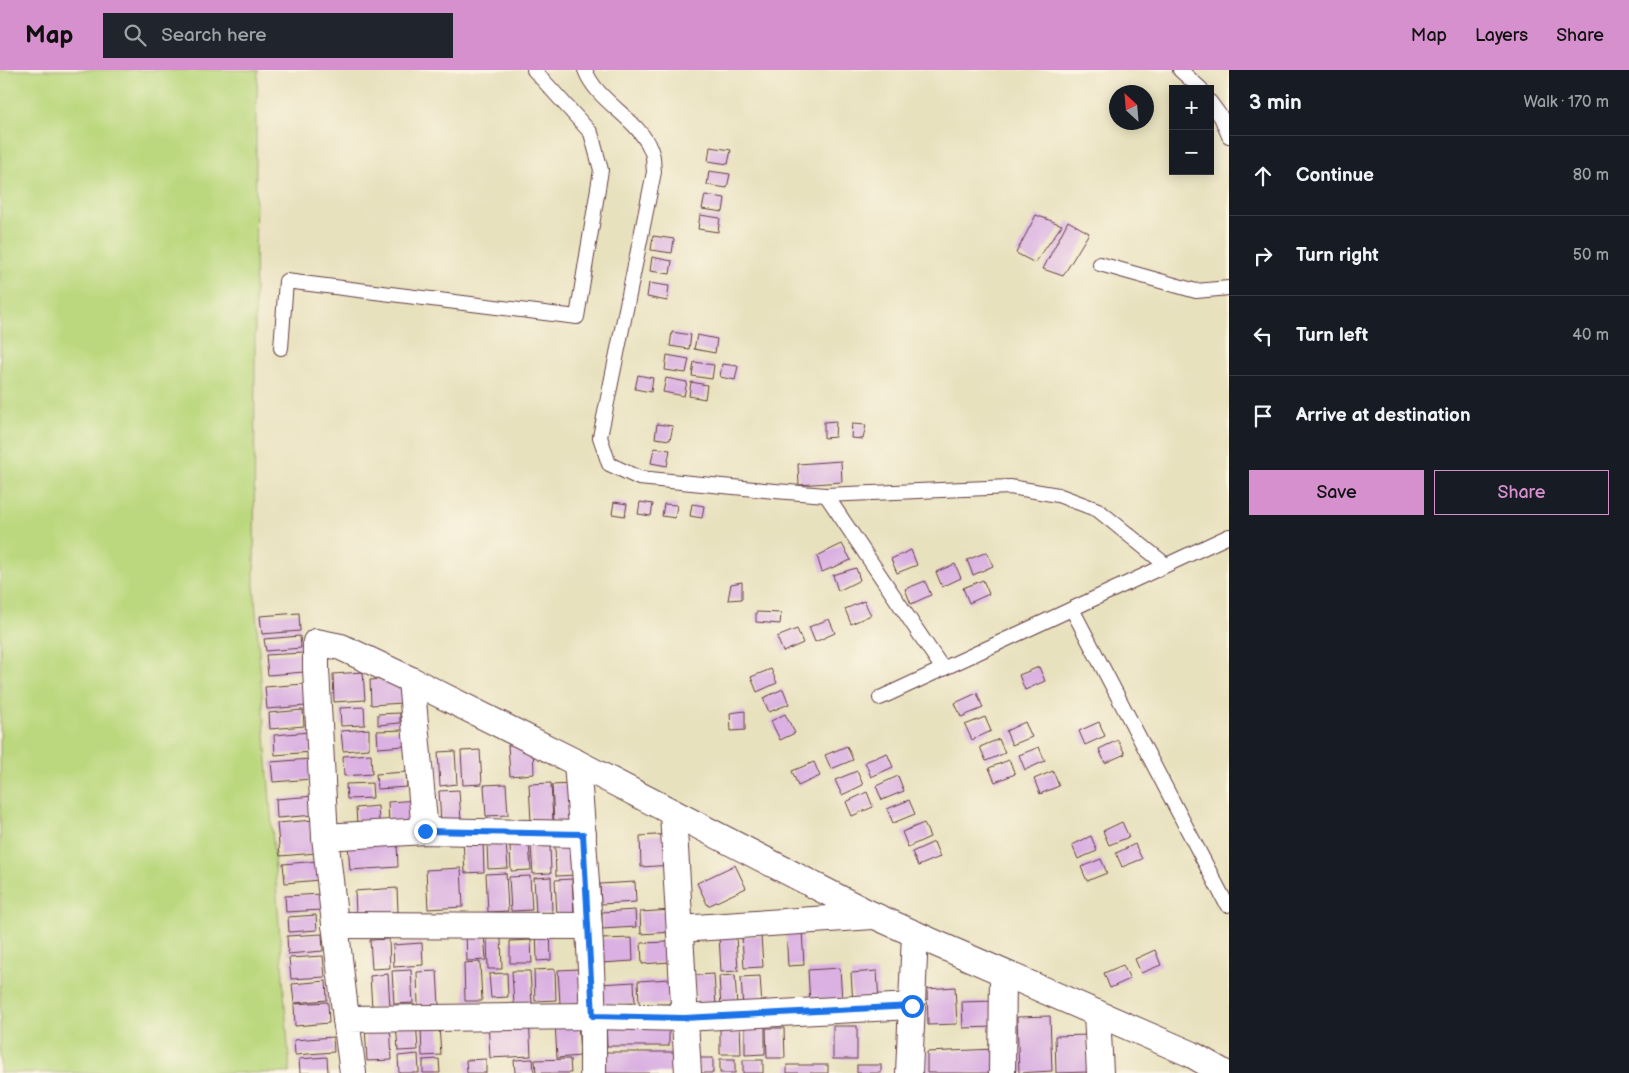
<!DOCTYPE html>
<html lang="en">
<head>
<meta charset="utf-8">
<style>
  body { margin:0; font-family:"Balsamiq Sans",sans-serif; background:#20242c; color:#f1f3f6 }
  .controls { position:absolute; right:15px; top:15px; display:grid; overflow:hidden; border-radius:0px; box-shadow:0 2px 12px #0003 }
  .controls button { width:45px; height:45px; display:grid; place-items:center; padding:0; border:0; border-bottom:1px solid #363941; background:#171b24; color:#f1f3f6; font:25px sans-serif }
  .compass { position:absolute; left:1109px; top:15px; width:45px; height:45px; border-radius:50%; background:#171b24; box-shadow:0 2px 12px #0003; rotate:334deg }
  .stop { position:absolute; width:15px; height:15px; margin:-11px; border:4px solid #1a73e8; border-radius:50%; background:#fff }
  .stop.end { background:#1a73e8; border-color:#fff; box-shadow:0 1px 5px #0008 }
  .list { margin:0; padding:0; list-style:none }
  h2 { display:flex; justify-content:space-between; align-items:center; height:65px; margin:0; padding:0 20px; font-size:21px }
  h2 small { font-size:16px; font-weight:400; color:#9ea1a6 }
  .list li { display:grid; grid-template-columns:32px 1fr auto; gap:15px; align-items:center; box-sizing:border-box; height:80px; padding:0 20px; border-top:1px solid #363941 }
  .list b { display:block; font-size:19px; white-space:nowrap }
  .list em { font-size:16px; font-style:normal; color:#9ea1a6 }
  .actions { display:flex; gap:10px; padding:15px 20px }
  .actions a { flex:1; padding:11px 0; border:1px solid #d690ce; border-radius:0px; text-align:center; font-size:18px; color:#d690ce }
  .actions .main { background:#d690ce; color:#111 }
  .icon { flex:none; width:28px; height:28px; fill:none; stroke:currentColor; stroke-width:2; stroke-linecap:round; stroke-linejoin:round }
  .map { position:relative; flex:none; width:1229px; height:1003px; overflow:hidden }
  header { display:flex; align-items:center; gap:30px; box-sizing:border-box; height:70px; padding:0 25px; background:#d690ce; color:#111 }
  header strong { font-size:24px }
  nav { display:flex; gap:28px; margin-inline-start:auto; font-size:18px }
  .search { width:350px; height:45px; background:#20242c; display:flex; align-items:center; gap:12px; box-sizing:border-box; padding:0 18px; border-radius:0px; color:#9ea1a6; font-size:19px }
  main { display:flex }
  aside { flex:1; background:#171b24 }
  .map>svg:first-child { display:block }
  .green { fill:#bbd87e; stroke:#827c54 }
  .building { fill:#dab1e2 }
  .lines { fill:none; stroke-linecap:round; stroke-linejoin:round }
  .lane-casing { stroke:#623c41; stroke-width:16 }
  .street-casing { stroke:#623c41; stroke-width:28 }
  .lane { stroke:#fff; stroke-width:14 }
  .street { stroke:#fff; stroke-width:26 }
  .route { stroke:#1a73e8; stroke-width:6 }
</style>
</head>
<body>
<header>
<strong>Map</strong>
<div class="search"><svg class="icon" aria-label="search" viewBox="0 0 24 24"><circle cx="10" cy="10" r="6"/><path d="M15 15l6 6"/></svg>Search here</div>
<nav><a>Map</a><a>Layers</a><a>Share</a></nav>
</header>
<main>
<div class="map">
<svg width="1229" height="1003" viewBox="0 0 1229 1003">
  <rect width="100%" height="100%" fill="#fcf5e5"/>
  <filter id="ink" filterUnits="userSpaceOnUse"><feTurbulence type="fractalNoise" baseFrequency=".02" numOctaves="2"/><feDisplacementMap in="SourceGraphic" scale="10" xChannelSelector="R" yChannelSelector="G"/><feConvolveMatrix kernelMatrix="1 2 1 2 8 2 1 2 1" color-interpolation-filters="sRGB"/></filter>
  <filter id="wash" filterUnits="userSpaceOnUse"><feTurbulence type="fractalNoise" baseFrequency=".0096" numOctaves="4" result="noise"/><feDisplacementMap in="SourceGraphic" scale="20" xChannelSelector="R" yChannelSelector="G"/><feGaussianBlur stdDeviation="1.12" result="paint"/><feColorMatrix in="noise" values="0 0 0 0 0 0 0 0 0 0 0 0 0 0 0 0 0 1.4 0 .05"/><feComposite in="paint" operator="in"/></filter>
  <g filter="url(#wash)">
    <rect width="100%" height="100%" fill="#e8e1be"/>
    <path class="green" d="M 0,0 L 258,0 L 256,49 L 254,515 L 290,1003 L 0,1003 Z"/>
    <g id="blocks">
      <g class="building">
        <path d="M 710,77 L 731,80 L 728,94 L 708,91 Z"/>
        <path d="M 709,101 L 730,104 L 727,118 L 707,115 Z"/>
        <path d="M 705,125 L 725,128 L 723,142 L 702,139 Z"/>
        <path d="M 700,145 L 720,148 L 718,162 L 698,159 Z"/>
        <path d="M 1036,145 L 1062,155 L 1035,193 L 1016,183 Z"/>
        <path d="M 1068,151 L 1089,163 L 1063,206 L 1043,199 Z"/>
        <path d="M 653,166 L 674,169 L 672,183 L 651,180 Z"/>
        <path d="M 652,187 L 672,191 L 670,204 L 650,201 Z"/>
        <path d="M 649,213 L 669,216 L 667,231 L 647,227 Z"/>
        <path d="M 672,262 L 691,265 L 689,279 L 670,276 Z"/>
        <path d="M 697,265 L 717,269 L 715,283 L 694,279 Z"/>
        <path d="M 667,285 L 689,289 L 686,303 L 665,300 Z"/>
        <path d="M 694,292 L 714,295 L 712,309 L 692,306 Z"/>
        <path d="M 722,294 L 738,296 L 735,310 L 720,307 Z"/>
        <path d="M 638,305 L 653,308 L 651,322 L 635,319 Z"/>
        <path d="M 666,308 L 687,312 L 684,326 L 663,322 Z"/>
        <path d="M 691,312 L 707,315 L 705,329 L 689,326 Z"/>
        <path d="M 836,351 L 835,367 L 824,368 L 824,352 Z"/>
        <path d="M 657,354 L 673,356 L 670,370 L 655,368 Z"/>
        <path d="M 852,354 L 866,355 L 863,369 L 851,368 Z"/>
        <path d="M 654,378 L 670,380 L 667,396 L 651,393 Z"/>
        <path d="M 841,391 L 842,412 L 799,415 L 798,394 Z"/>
        <path d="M 614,432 L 627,434 L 625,446 L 612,444 Z"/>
        <path d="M 640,432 L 653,434 L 651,446 L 638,444 Z"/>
        <path d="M 664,434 L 677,435 L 675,448 L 662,446 Z"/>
        <path d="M 692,434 L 704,436 L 702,448 L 690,446 Z"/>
        <path d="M 842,474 L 851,490 L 822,502 L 817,486 Z"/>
        <path d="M 911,480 L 917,495 L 897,503 L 891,489 Z"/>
        <path d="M 987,482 L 993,496 L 973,505 L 967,490 Z"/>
        <path d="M 955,494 L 961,508 L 942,517 L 936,502 Z"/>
        <path d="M 856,498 L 860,510 L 838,521 L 833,505 Z"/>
        <path d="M 983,510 L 989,524 L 969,533 L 963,518 Z"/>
        <path d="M 925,511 L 931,525 L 911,534 L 905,519 Z"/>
        <path d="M 742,512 L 742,529 L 728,530 L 731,514 Z"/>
        <path d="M 864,531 L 871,545 L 851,554 L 845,539 Z"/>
        <path d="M 756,542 L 781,543 L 780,554 L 756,552 Z"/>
        <path d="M 299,543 L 300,561 L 262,564 L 260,546 Z"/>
        <path d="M 829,549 L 835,563 L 815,572 L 809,557 Z"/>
        <path d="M 797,559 L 803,573 L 783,582 L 777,567 Z"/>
        <path d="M 300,566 L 301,578 L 266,581 L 264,569 Z"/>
        <path d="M 303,583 L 304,602 L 268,605 L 266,585 Z"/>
        <path d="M 1039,597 L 1045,611 L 1025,620 L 1019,605 Z"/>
        <path d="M 771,599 L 777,613 L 757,622 L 751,607 Z"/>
        <path d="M 363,602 L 365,630 L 334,632 L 333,604 Z"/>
        <path d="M 401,608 L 403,633 L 371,635 L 370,610 Z"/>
        <path d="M 304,614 L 306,636 L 267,639 L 265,617 Z"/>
        <path d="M 783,619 L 789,634 L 769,642 L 763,628 Z"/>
        <path d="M 977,623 L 983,638 L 961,647 L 955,633 Z"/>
        <path d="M 364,637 L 365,655 L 341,656 L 340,638 Z"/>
        <path d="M 303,640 L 304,656 L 270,659 L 269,643 Z"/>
        <path d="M 745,641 L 745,660 L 731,661 L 730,643 Z"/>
        <path d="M 400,643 L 400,653 L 378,655 L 378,644 Z"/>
        <path d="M 785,644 L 795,663 L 780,670 L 771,651 Z"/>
        <path d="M 985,647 L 991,661 L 972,670 L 965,655 Z"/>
        <path d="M 1025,652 L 1032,667 L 1012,675 L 1006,661 Z"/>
        <path d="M 1099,652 L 1105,666 L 1085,675 L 1079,661 Z"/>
        <path d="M 369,659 L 369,679 L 343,681 L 341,661 Z"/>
        <path d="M 403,660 L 404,676 L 378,678 L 377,661 Z"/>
        <path d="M 310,662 L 312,682 L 275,685 L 274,665 Z"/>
        <path d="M 999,669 L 1005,683 L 986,691 L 980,677 Z"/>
        <path d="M 1118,670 L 1125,684 L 1105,693 L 1099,679 Z"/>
        <path d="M 533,674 L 534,704 L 510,706 L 508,675 Z"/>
        <path d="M 847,676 L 853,690 L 831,699 L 825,685 Z"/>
        <path d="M 1039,677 L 1045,691 L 1025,700 L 1019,685 Z"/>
        <path d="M 480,680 L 482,714 L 463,715 L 461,681 Z"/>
        <path d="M 455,681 L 457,714 L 440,716 L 438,682 Z"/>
        <path d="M 887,683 L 893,697 L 871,707 L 865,692 Z"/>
        <path d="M 371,684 L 372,704 L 344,706 L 343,686 Z"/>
        <path d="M 310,689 L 312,709 L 273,712 L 271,692 Z"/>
        <path d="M 1009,690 L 1015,704 L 995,712 L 989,698 Z"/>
        <path d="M 814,692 L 820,706 L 798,716 L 792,701 Z"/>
        <path d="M 857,701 L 863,715 L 842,725 L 835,710 Z"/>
        <path d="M 1053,701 L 1059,716 L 1040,724 L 1034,709 Z"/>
        <path d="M 406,702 L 407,717 L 377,719 L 376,704 Z"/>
        <path d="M 898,706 L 904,721 L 882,730 L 876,716 Z"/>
        <path d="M 372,713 L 373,728 L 347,729 L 346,714 Z"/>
        <path d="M 551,713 L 553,751 L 531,752 L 529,714 Z"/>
        <path d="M 506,714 L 508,745 L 486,746 L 484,715 Z"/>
        <path d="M 573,714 L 575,752 L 554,753 L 552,715 Z"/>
        <path d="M 459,720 L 461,751 L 441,753 L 439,721 Z"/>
        <path d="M 867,722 L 873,737 L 852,746 L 846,732 Z"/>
        <path d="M 314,726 L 315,745 L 277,748 L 276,729 Z"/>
        <path d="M 419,730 L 420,753 L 389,755 L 388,732 Z"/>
        <path d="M 909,730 L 915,744 L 893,753 L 887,739 Z"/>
        <path d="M 378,736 L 379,753 L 357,754 L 356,738 Z"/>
        <path d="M 314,750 L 317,783 L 280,786 L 277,753 Z"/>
        <path d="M 1122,752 L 1129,767 L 1109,775 L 1103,761 Z"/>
        <path d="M 924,753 L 930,767 L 908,777 L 902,762 Z"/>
        <path d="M 671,764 L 672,795 L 641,797 L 640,766 Z"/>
        <path d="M 1091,766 L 1097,781 L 1078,789 L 1072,775 Z"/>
        <path d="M 483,769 L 484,802 L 465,803 L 463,770 Z"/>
        <path d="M 397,771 L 398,797 L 350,800 L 348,774 Z"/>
        <path d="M 506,772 L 508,798 L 488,799 L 487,774 Z"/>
        <path d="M 934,772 L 940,787 L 918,796 L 912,782 Z"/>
        <path d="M 529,774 L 531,800 L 511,801 L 510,775 Z"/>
        <path d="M 1135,774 L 1142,789 L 1122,797 L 1116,783 Z"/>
        <path d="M 550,775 L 551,803 L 533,804 L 531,776 Z"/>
        <path d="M 575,775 L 576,805 L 556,806 L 555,776 Z"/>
        <path d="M 1101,789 L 1107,803 L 1087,811 L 1081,797 Z"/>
        <path d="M 319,791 L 320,810 L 285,813 L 283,794 Z"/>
        <path d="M 735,795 L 746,818 L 708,836 L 697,813 Z"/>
        <path d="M 461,798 L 463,837 L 428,839 L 426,800 Z"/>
        <path d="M 506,803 L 508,841 L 488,842 L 486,804 Z"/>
        <path d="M 530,806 L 532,840 L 511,841 L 509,807 Z"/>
        <path d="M 551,807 L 552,843 L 536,844 L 534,808 Z"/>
        <path d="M 572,809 L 574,844 L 557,845 L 555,810 Z"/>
        <path d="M 635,812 L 636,832 L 601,834 L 600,814 Z"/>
        <path d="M 397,818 L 398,842 L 356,844 L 355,821 Z"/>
        <path d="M 321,824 L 322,840 L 286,842 L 285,826 Z"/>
        <path d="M 635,840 L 636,857 L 602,859 L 602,842 Z"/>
        <path d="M 673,840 L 674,862 L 641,864 L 640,842 Z"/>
        <path d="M 316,845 L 317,860 L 289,862 L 288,847 Z"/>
        <path d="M 550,858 L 551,890 L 537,891 L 536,859 Z"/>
        <path d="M 802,860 L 804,895 L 788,896 L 786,861 Z"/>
        <path d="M 484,863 L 486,890 L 467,891 L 466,864 Z"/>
        <path d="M 322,864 L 323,881 L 288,884 L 287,866 Z"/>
        <path d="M 736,864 L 738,901 L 721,902 L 719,865 Z"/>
        <path d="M 761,865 L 763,897 L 744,898 L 742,867 Z"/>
        <path d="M 487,868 L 501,868 L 502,899 L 488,899 Z"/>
        <path d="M 632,868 L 633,891 L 602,893 L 601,869 Z"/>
        <path d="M 389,869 L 390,898 L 372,899 L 370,870 Z"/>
        <path d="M 531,870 L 532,893 L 510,893 L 510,871 Z"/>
        <path d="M 669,872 L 670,892 L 642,894 L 641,873 Z"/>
        <path d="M 422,873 L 423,895 L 394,897 L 393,875 Z"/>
        <path d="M 1155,880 L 1161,895 L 1141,903 L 1135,889 Z"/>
        <path d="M 323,886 L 325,907 L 291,909 L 289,888 Z"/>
        <path d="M 480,892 L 482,931 L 465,931 L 464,893 Z"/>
        <path d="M 1123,895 L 1130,909 L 1110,918 L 1104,903 Z"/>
        <path d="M 840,898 L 842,931 L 810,933 L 808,900 Z"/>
        <path d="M 555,899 L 556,930 L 535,931 L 534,900 Z"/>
        <path d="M 579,899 L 581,933 L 560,934 L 558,900 Z"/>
        <path d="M 411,900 L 413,933 L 394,934 L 392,901 Z"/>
        <path d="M 437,901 L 439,935 L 418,936 L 417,902 Z"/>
        <path d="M 512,901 L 530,901 L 532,934 L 514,935 Z"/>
        <path d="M 877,901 L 879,932 L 853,934 L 851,903 Z"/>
        <path d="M 507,903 L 508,927 L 491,928 L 489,904 Z"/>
        <path d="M 388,904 L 390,937 L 372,938 L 370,906 Z"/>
        <path d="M 714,904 L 716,936 L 696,937 L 695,905 Z"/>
        <path d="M 735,905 L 737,936 L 721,937 L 719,906 Z"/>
        <path d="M 760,906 L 762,937 L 743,938 L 741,907 Z"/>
        <path d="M 670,909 L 671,934 L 639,935 L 638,911 Z"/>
        <path d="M 326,911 L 327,930 L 294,933 L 292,914 Z"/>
        <path d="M 634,912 L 635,933 L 601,935 L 600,914 Z"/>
        <path d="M 955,917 L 957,954 L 928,955 L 927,919 Z"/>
        <path d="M 993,931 L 994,957 L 963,958 L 962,932 Z"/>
        <path d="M 328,932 L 329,953 L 295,956 L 294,934 Z"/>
        <path d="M 1050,946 L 1052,1001 L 1019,1003 L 1017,947 Z"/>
        <path d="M 529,947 L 531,986 L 490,988 L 488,950 Z"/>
        <path d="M 416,950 L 418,980 L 398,981 L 396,951 Z"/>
        <path d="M 669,950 L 669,976 L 607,976 L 606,951 Z"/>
        <path d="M 578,951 L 580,986 L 557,988 L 555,952 Z"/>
        <path d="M 720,953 L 740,953 L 741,984 L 720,984 Z"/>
        <path d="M 390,954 L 392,990 L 367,991 L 365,956 Z"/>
        <path d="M 765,955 L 765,984 L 745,985 L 745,956 Z"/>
        <path d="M 439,956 L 441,985 L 422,986 L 421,957 Z"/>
        <rect x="833" y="956" width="24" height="33"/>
        <path d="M 766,958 L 784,958 L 785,988 L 767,988 Z"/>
        <path d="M 1088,965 L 1089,1002 L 1056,1003 L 1055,966 Z"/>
        <path d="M 333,967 L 334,982 L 295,985 L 294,970 Z"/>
        <path d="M 995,979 L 996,1003 L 927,1003 L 927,982 Z"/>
        <rect x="604" y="982" width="72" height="21"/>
        <path d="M 418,984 L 419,1003 L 399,1003 L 398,986 Z"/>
        <path d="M 327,987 L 328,1003 L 300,1003 L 299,989 Z"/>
        <rect x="697" y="988" width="16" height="15"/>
        <path d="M 439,989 L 440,1003 L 423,1003 L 423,990 Z"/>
        <path d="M 486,989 L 486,1003 L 467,1003 L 466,990 Z"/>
        <path d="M 533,989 L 534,1003 L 515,1003 L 514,990 Z"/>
        <path d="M 570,989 L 571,1003 L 536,1003 L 535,990 Z"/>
        <rect x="720" y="989" width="15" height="14"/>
        <rect x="743" y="990" width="20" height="13"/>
        <rect x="787" y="995" width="41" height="8"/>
        <rect x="857" y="995" width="24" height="8"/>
      </g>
    </g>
  </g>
  <g filter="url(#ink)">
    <use href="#blocks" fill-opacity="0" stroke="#623c41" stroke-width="1"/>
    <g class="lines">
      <g class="lane-casing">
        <g id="lane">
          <path d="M 585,0 C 598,34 640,48 652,83 C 654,88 653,96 654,102 L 600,367 L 609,394 L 639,408 L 775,421 L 826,425 L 1010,417 L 1058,425 L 1098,440 L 1166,495"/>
          <path d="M 1180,0 L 1201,19"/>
          <path d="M 1210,32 L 1221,47 L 1229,66"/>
          <path d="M 1100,194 L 1196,221 L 1229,218"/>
          <path d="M 281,278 L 286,211 L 577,247 L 601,100 L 591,63 L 534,0"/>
          <path d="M 826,425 L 943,599"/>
          <path d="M 1072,539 L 1227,835"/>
          <path d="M 880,628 L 1229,466"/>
        </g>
      </g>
      <g class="street-casing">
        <g id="street">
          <path d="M 411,610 L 425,761"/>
          <path d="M 577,693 C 585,797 594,900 593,1003"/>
          <path d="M 673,743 L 688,1003"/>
          <path d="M 325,767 L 425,761 L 583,764"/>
          <path d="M 335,855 L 589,856"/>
          <path d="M 680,859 L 873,846"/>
          <path d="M 1097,943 L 1100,1003"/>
          <path d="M 346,949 L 325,767 L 316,599 L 316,572 L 341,577 L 411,610 L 577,693 L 864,841 L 935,873 L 1191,984 L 1224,1003"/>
          <path d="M 353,1003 L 346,949 L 593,946 L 684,948 L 912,936"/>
          <path d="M 909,1003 L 915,864"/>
          <path d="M 1002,1003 L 1003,903"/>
        </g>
      </g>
      <use href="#lane" class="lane"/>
      <use href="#street" class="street"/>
    </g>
  </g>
  <g class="lines" filter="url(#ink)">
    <path class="route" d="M 425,761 L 583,764 L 593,946 L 684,948 L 912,936"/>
  </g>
</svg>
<div class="controls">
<button>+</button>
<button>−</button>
</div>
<svg class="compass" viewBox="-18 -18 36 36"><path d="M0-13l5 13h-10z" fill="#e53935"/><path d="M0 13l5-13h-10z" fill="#9ea1a6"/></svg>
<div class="stop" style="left:912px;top:936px"></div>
<div class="stop end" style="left:425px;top:761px"></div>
</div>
<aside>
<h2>3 min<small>Walk · 170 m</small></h2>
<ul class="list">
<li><svg class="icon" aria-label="ahead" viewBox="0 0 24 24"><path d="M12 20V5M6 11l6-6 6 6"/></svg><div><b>Continue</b></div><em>80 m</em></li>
<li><svg class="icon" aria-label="right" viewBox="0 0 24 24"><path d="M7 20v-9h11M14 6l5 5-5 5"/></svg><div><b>Turn right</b></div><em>50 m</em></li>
<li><svg class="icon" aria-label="left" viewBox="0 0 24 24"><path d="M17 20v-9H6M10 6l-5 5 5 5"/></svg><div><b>Turn left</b></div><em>40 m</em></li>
<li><svg class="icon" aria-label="arrive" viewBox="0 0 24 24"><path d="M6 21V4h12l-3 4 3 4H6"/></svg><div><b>Arrive at destination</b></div></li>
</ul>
<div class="actions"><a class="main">Save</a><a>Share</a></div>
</aside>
</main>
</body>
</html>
